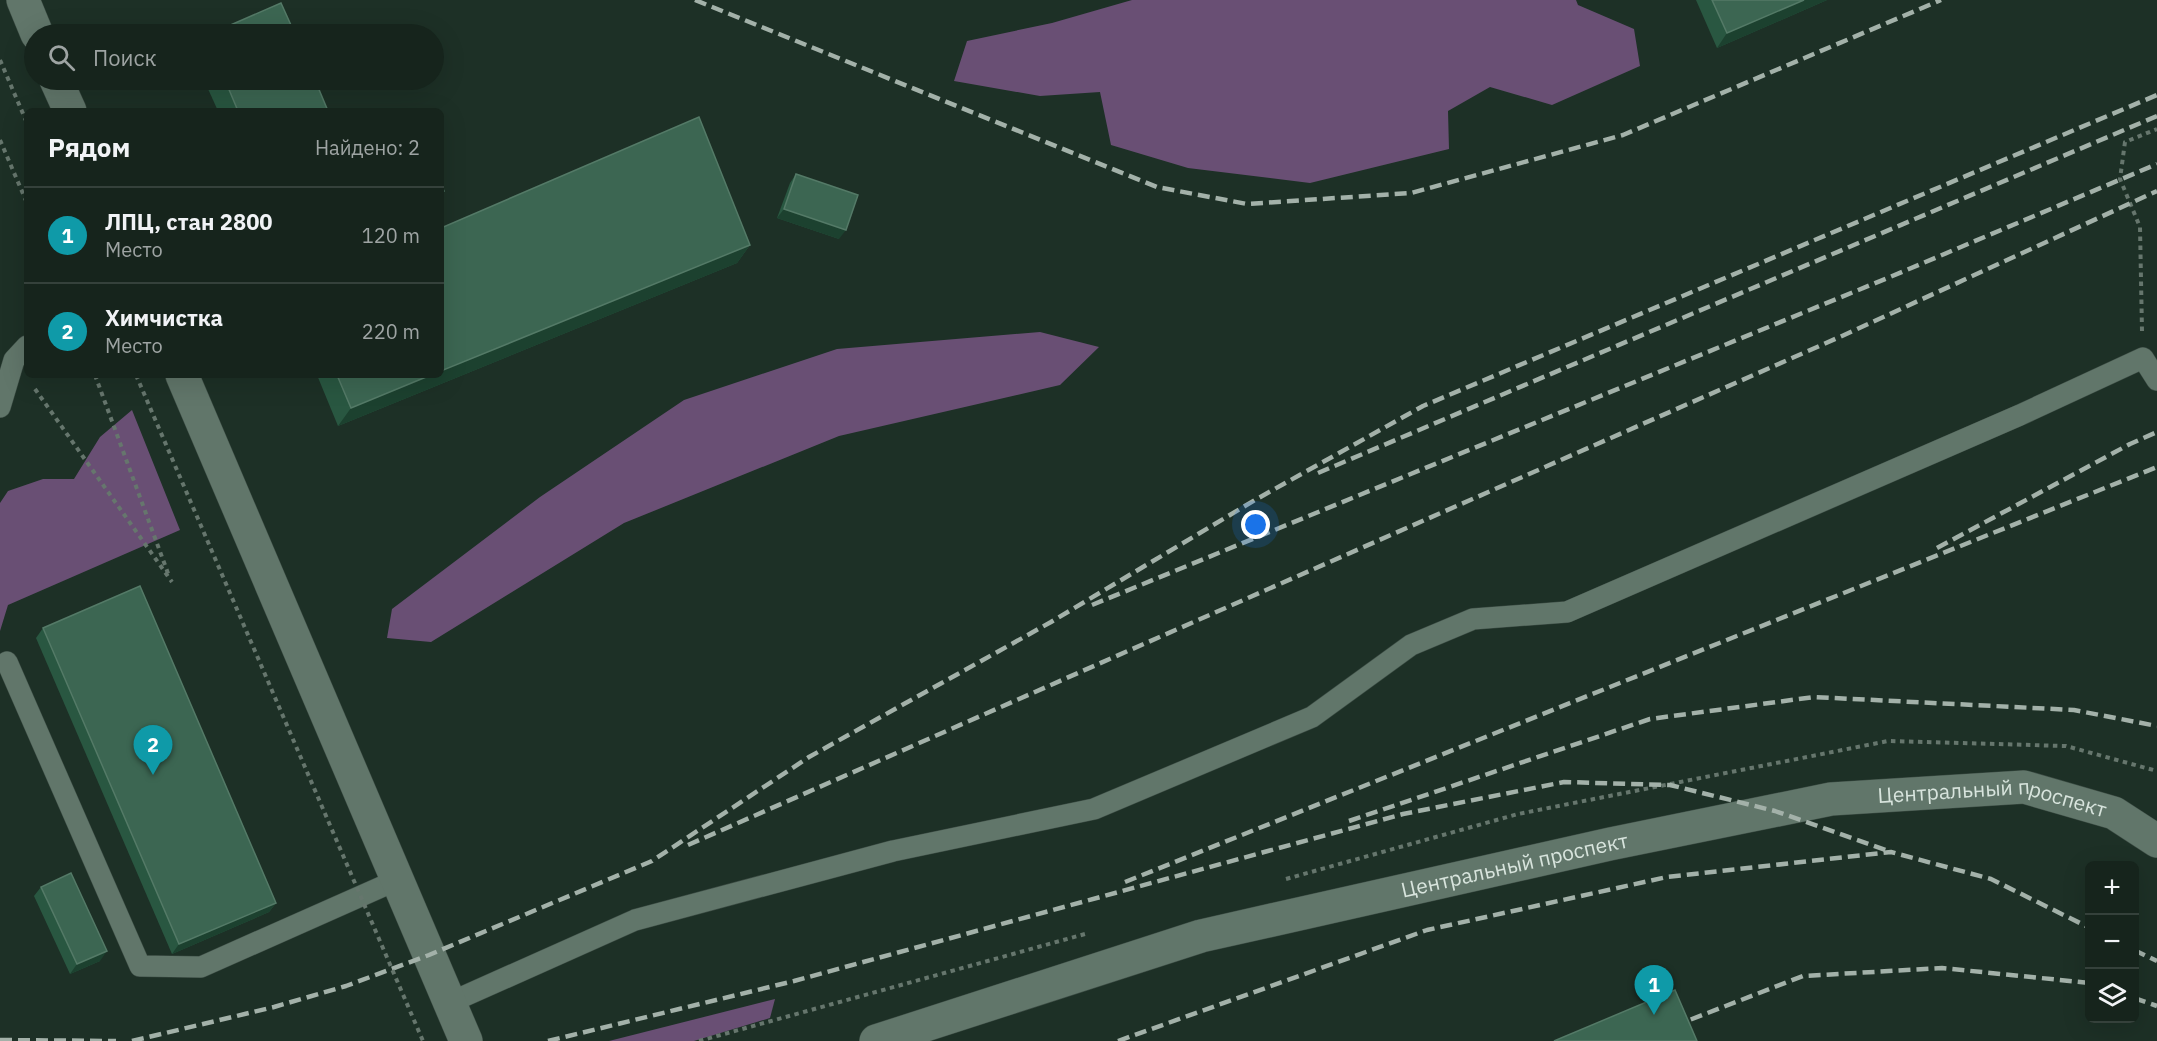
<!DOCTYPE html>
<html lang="ru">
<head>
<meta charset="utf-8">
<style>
  body { margin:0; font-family:"IBM Plex Sans",sans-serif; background:#233029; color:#f1f3f6 }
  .controls { position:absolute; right:18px; bottom:18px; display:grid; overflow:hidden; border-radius:9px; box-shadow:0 6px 24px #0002 }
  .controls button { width:54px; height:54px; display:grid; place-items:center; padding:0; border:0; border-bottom:2px solid #35413b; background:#16241c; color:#f1f3f6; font:30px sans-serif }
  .you { position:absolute; left:1256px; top:525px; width:21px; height:21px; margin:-15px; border:4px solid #fff; border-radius:50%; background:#1a73e8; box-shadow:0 0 0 9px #1a73e833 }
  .badge { display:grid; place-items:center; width:39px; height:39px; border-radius:50%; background:#b45309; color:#fff; font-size:20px; font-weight:700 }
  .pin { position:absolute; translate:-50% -50px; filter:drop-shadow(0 2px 3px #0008) }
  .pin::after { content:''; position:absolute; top:32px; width:21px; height:18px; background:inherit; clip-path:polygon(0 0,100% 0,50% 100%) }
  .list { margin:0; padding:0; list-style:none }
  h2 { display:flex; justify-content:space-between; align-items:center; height:78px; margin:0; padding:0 24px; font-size:26px }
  h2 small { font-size:20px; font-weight:400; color:#9ea4a3 }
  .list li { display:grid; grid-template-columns:39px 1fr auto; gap:18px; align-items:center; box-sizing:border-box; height:96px; padding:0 24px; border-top:2px solid #35413b }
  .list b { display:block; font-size:22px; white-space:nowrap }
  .list p { margin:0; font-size:20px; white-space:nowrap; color:#9ea4a3 }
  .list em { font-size:20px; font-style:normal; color:#9ea4a3 }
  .icon { flex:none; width:33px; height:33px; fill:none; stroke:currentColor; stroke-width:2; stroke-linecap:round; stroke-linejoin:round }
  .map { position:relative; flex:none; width:2157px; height:1041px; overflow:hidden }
  .search { position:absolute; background:#16241c; box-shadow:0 6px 24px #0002; left:24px; top:24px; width:420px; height:66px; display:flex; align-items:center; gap:15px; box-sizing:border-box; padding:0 21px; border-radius:33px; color:#9ea4a3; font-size:22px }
  .panel { position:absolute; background:#16241c; box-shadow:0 6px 24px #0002; left:24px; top:108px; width:420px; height:270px; border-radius:9px }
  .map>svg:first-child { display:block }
  .forest { fill:#694f74 }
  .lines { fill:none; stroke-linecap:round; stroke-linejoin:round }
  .lane-casing { stroke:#3d4d45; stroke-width:22 }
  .street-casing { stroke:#3d4d45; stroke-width:34 }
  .path { stroke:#66766d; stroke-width:4; stroke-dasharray:4.5 4.5; stroke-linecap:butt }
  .lane { stroke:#61766a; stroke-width:21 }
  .street { stroke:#61766a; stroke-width:33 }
  .rail { stroke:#a3b1a9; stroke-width:4.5; stroke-dasharray:12 6; stroke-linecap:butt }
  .path-bridge { stroke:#66766d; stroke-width:4; stroke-dasharray:4.5 4.5; stroke-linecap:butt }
  .wall { fill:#295741 }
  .shaded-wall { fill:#1c412f }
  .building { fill:#3c6652; stroke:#547a67; stroke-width:1.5 }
  .labels { text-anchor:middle; stroke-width:4.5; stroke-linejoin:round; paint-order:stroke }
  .street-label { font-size:21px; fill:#d8e4dd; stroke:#1d3026 }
</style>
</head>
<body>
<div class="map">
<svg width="2157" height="1041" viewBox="0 0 2157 1041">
  <rect width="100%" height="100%" fill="#1d3026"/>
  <g class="forest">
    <path d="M 1132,0 L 1576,0 L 1578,5 L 1634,29 L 1640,66 L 1552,105 L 1490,87 L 1448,111 L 1449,149 L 1310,183 L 1188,168 L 1111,145 L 1100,92 L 1040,96 L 954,81 L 967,41 L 1052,23 Z"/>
    <path d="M 1040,332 L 1099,347 L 1060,385 L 839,436 L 624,523 L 431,642 L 387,638 L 392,609 L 540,497 L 684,400 L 837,349 Z"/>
    <path d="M 132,410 L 180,530 L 8,605 L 0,631 L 0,503 L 8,491 L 43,479 L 74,479 L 100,437 Z"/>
    <path d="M 775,999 L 770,1018 L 694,1041 L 609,1041 Z"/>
  </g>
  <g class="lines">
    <g class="lane-casing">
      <g id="lane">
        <path d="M 0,407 L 14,360 L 27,346"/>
        <path d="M 7,662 L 140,966 L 201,967 L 397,880"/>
        <path d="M 449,1003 L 635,920 L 893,851 L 1094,809 L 1312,717 L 1411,645 L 1473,619 L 1567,612 L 2020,415 L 2143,358 L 2157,380"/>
      </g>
    </g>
    <g class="street-casing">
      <g id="street">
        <path d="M 23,0 L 37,34"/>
        <path d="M 56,80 L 70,111"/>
        <path d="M 182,375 L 466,1041"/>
        <path id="s1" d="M 876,1041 L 1201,936 L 1610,844 L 1831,799 L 2024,787 L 2114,813 L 2157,841"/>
      </g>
    </g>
    <g class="path">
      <path d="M 0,60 L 27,123"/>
      <path d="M 0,140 L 27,203"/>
      <path d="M 2142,331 L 2140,227 L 2120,179 L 2125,142 L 2157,129"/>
      <path d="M 95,375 L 169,576"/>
      <path d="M 35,389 L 172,582"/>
      <path d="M 1286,879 L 1518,814 L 1888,741 L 2066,746 L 2157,771"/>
      <path d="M 699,1041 L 1085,934"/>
    </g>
    <use href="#lane" class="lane"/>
    <use href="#street" class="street"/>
    <g class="rail">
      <path d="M 695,0 L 1157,187 L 1247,204 L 1411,193 L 1623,135 L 1941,0"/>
      <path d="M 1318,473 L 2157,116"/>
      <path d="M 1937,548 L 2130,444 L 2157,432"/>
      <path d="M 1092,605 L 1890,277 L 2157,164"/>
      <path d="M 1349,821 L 1650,719 L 1814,697 L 2074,710 L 2157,726"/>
      <path d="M 688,845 L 1842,336 L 2157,191"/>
      <path d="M 1125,882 L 2157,467"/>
      <path d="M 2134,950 L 2157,961"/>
      <path d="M 2134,998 L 2157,1006"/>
      <path d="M 1674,1026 L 1803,976 L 1942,968 L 2090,983"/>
      <path d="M 0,1040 L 116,1041"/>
      <path d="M 132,1041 L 274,1007 L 346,986 L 429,955 L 652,861 L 809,757 L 1051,622 L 1255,500 L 1423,406 L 2157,95"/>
      <path d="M 548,1041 L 794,981 L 1403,814 L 1564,782 L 1670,785 L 1775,811 L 1891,852"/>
      <path d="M 1118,1041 L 1427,930 L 1667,877 L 1891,852 L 1991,879 L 2090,928"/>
    </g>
    <path class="path-bridge" d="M 136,375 L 423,1041"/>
  </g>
  <g class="wall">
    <path d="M 1696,0 L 1827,0 L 1717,48 Z"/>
    <path d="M 204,80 L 315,80 L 328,111 L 218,111 Z"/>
    <path d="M 796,174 L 839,239 L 777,218 L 790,183 Z"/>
    <path d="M 750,245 L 737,263 L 338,426 L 317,375 L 441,375 Z"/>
    <path d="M 43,628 L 276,903 L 269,912 L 172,954 L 36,638 Z"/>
    <path d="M 41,887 L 100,961 L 70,974 L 34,896 Z"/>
  </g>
  <g class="shaded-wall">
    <path d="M 1804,0 L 1827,0 L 1717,48 L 1727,33 Z"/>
    <path d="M 784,209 L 846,230 L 839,239 L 777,218 Z"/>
    <path d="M 750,245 L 737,263 L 338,426 L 351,408 L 431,375 L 441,375 L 441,371 Z"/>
    <path d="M 276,903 L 269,912 L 172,954 L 179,944 Z"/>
    <path d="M 107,951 L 100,961 L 70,974 L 77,964 Z"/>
  </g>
  <g class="building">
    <path d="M 1712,0 L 1804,0 L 1727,33 Z"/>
    <path d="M 281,3 L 295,34 L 210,34 Z"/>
    <path d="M 225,80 L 315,80 L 328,111 L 238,111 Z"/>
    <path d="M 699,117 L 750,245 L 441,371 L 441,228 Z"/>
    <path d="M 796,174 L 858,195 L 846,230 L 784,209 Z"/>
    <path d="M 441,184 L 444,191 L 441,192 Z"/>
    <path d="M 337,375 L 431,375 L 351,408 Z"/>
    <path d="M 140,586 L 276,903 L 179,944 L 43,628 Z"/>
    <path d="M 71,873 L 107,951 L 77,964 L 41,887 Z"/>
    <path d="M 1675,990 L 1697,1041 L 1554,1041 Z"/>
  </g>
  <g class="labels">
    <g class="street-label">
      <text dy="7" stroke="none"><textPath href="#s1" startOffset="1149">Центральный проспект</textPath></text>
      <text dy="7" stroke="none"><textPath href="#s1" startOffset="663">Центральный проспект</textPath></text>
    </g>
  </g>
</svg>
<div class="controls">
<button>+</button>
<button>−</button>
<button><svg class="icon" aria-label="layers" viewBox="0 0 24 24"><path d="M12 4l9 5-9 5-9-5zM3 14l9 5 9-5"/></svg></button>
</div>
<div class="you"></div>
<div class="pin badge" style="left:1654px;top:1015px;background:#0f9aa8">1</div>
<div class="pin badge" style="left:153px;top:775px;background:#0f9aa8">2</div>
<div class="search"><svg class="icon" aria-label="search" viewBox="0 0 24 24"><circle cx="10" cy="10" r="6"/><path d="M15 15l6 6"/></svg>Поиск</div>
<section class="panel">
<h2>Рядом<small>Найдено: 2</small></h2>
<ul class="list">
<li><span class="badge" style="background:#0f9aa8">1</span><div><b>ЛПЦ, стан 2800</b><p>Место</p></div><em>120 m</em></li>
<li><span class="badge" style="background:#0f9aa8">2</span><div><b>Химчистка</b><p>Место</p></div><em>220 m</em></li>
</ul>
</section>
</div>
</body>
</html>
